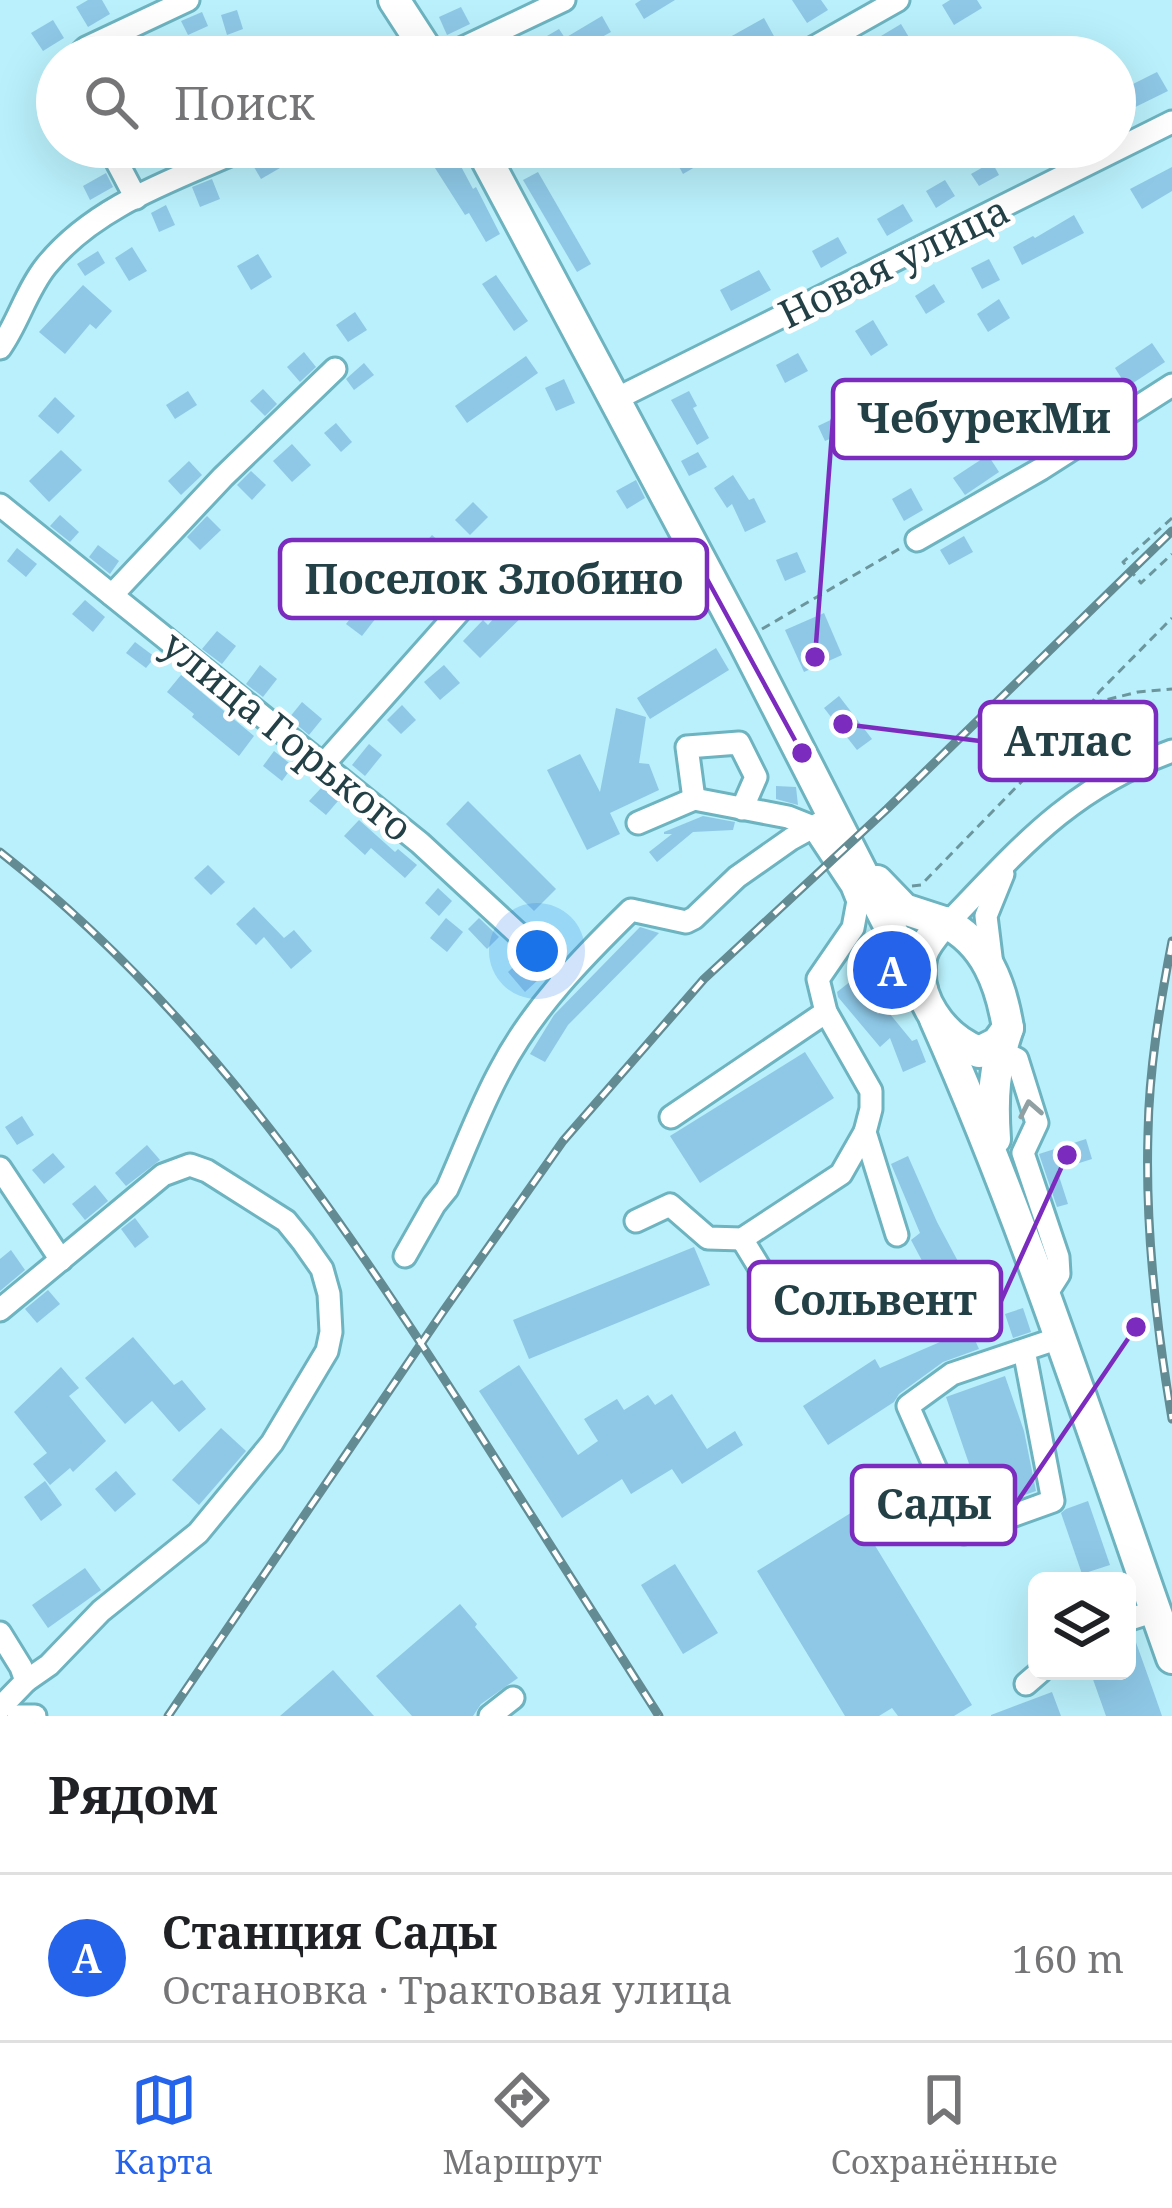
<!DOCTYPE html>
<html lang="ru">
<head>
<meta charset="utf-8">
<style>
  body { margin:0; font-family:"Noto Serif",serif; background:#f2f2f2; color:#202124 }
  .controls { position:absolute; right:36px; bottom:36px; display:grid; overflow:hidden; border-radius:18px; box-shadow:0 12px 48px #0002 }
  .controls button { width:108px; height:108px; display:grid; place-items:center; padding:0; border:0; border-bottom:3px solid #e0e0e0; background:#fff; color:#202124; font:60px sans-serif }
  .you { position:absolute; left:537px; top:951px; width:42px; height:42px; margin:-30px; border:9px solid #fff; border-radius:50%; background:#1a73e8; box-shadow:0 0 0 18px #1a73e833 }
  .badge { display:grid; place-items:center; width:78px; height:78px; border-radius:50%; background:#2563eb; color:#fff; font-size:39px; font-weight:700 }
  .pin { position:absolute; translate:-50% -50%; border:6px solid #fff; box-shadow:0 3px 12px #0006 }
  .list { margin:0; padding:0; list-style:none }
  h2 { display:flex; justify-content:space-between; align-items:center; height:156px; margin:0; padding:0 48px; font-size:51px }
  h2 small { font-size:39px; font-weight:400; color:#757577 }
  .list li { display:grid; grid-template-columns:78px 1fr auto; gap:36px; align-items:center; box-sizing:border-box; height:168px; padding:0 48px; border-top:3px solid #e0e0e0 }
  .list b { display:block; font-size:45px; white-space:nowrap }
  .list p { margin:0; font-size:39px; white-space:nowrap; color:#757577 }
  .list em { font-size:39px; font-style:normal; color:#757577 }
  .icon { flex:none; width:66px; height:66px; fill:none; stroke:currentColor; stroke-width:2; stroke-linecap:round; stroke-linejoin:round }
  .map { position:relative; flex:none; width:1172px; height:1716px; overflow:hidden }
  .search { position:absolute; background:#fff; box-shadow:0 12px 48px #0002; left:36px; right:36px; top:36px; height:132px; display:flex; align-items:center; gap:30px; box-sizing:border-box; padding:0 42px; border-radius:66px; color:#757577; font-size:45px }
  .sheet { height:324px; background:#fff }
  nav { display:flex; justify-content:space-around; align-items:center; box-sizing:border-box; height:168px; border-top:3px solid #e0e0e0; background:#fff; font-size:33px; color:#757577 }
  nav a { display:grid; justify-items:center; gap:6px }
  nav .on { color:#2563eb }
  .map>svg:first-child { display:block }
  .building { fill:#8ec8e6 }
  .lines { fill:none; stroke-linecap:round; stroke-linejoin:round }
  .minor-casing { stroke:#6db3c0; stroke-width:27 }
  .highway-casing { stroke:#6db3c0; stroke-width:36 }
  .path { stroke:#6c969e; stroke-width:3; stroke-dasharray:9 6; stroke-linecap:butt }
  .minor { stroke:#fff; stroke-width:21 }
  .highway { stroke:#fff; stroke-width:30 }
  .rail-casing { stroke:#638b93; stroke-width:9 }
  .rail { stroke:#fff; stroke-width:4.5; stroke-dasharray:14; stroke-linecap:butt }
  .oneway { stroke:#91a0a2 }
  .labels { text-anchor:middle; stroke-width:10; stroke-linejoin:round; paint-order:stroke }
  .street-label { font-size:39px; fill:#234046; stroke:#fff }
  .leader { fill:none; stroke:#7b2cbf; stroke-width:4.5 }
  .callout-dot { fill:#7b2cbf; stroke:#fff; stroke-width:4.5 }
  .callout { fill:#fff; stroke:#7b2cbf; stroke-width:4.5 }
  .callout-label { font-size:42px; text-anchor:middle; font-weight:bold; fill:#234046 }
</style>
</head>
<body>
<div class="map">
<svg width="1172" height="1716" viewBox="0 0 1172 1716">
  <rect width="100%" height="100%" fill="#b9f0fb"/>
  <g class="building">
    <path d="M 88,0 L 102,0 L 110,14 L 88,27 L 76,7 Z"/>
    <path d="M 641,0 L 675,0 L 644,19 L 635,4 Z"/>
    <path d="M 792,0 L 821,0 L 828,10 L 807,23 Z"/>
    <path d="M 950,0 L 977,0 L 982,8 L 954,25 L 942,5 Z"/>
    <path d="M 461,7 L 470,24 L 447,35 L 439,17 Z"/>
    <path d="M 237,10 L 243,29 L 227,35 L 221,15 Z"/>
    <path d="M 202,12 L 208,26 L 188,35 L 181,21 Z"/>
    <path d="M 602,16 L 611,32 L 591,43 L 599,57 L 550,57 L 540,40 L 559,29 L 565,38 Z"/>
    <path d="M 764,18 L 775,38 L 741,57 L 730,37 Z"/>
    <path d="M 53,20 L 64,38 L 43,51 L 31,33 Z"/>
    <path d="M 901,24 L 913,44 L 891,57 L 886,57 L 876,39 Z"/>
    <path d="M 1157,72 L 1168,91 L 1115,117 L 1115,93 Z"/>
    <path d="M 57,76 L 57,98 L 49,103 L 39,87 Z"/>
    <path d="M 297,147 L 346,147 L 306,166 Z"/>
    <path d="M 684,147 L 729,147 L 683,174 L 672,154 Z"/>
    <path d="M 269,150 L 280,168 L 261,179 L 251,162 Z"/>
    <path d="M 456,157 L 473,189 L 476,187 L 500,234 L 486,242 L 469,213 L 465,215 L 435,168 Z"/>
    <path d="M 992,162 L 999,175 L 979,186 L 971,174 Z"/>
    <path d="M 1172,167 L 1172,191 L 1142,209 L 1130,189 Z"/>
    <path d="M 538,172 L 591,264 L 577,272 L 523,180 Z"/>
    <path d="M 106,173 L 113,187 L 90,200 L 83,186 Z"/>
    <path d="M 212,179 L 220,199 L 200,207 L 192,187 Z"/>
    <path d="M 945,180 L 955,196 L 936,208 L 926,191 Z"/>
    <path d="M 903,204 L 913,221 L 887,236 L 877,219 Z"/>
    <path d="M 166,205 L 175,225 L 159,232 L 151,213 Z"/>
    <path d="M 1074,215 L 1084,233 L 1022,265 L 1013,247 L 1033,236 L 1035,238 Z"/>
    <path d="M 838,237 L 847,253 L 821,268 L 812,251 Z"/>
    <path d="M 132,247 L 147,271 L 129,281 L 115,258 Z"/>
    <path d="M 98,251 L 105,263 L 85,276 L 77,264 Z"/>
    <path d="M 258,254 L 272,277 L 251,290 L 237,266 Z"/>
    <path d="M 989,259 L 1000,280 L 982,289 L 971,268 Z"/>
    <path d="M 759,270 L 771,290 L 731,311 L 720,290 Z"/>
    <path d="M 496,275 L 528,321 L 514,331 L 482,284 Z"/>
    <path d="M 934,284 L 945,302 L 926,314 L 915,296 Z"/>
    <path d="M 83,285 L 112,311 L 96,329 L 90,324 L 65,354 L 39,332 Z"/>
    <path d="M 999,299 L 1010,318 L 988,332 L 977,314 Z"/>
    <path d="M 355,312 L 367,330 L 348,342 L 336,325 Z"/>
    <path d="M 873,320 L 888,345 L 871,356 L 855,331 Z"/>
    <path d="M 1152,343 L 1165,362 L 1127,387 L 1115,368 Z"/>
    <path d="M 304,352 L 316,367 L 300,382 L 287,367 Z"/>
    <path d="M 798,353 L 808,371 L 785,383 L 776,365 Z"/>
    <path d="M 526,356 L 538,373 L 467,423 L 455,406 Z"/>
    <path d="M 364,363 L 374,375 L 354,390 L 346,379 Z"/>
    <path d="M 564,379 L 575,403 L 556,411 L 545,388 Z"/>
    <path d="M 263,389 L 277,404 L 265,416 L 250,401 Z"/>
    <path d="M 188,391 L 197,405 L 175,419 L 166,405 Z"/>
    <path d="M 689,391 L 697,406 L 693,408 L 709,438 L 697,445 L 671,400 Z"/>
    <path d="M 55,397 L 75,416 L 58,434 L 38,416 Z"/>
    <path d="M 839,416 L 846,432 L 825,441 L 818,426 Z"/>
    <path d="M 336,423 L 352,442 L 341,452 L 324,433 Z"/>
    <path d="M 292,444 L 311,465 L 292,482 L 273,461 Z"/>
    <path d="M 61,450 L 82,470 L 49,502 L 29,481 Z"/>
    <path d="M 698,452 L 707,467 L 689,476 L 681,461 Z"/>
    <path d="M 988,455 L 999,472 L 965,495 L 953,478 Z"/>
    <path d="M 189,461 L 202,475 L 181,495 L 168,481 Z"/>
    <path d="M 251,471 L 266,485 L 252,500 L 237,485 Z"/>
    <path d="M 733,475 L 749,500 L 754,498 L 766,522 L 745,532 L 732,504 L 727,508 L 714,488 Z"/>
    <path d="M 636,480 L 645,498 L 627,509 L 616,491 Z"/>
    <path d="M 911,488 L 923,510 L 904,521 L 892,499 Z"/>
    <path d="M 473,502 L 488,517 L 470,535 L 455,520 Z"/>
    <path d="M 60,515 L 79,532 L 70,542 L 50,526 Z"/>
    <path d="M 207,516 L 221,530 L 200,550 L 187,537 Z"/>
    <path d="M 432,535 L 449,550 L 435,566 L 418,551 Z"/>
    <path d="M 964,536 L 973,552 L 949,565 L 940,550 Z"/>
    <path d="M 98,545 L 119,561 L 110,574 L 89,557 Z"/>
    <path d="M 17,548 L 37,564 L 26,577 L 7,561 Z"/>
    <path d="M 797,552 L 806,572 L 785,581 L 776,560 Z"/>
    <path d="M 515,594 L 531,608 L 480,658 L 463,641 L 483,620 L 488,625 Z"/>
    <path d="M 85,600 L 105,617 L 93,632 L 72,614 Z"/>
    <path d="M 360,606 L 376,618 L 362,636 L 346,624 Z"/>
    <path d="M 824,613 L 842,655 L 804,672 L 785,630 Z"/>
    <path d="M 217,631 L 236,646 L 222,664 L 202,649 Z"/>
    <path d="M 135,642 L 155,657 L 146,668 L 126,653 Z"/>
    <path d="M 716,648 L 729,670 L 650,719 L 637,698 Z"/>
    <path d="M 260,665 L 277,679 L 263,697 L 246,684 Z"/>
    <path d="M 444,665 L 460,683 L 440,700 L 424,682 Z"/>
    <path d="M 181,675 L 254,736 L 239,756 L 192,717 L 194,714 L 167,692 Z"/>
    <path d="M 839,696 L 872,739 L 857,750 L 824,708 Z"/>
    <path d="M 302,702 L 322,719 L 309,735 L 289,718 Z"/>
    <path d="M 402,705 L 416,720 L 401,734 L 387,720 Z"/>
    <path d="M 616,708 L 646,717 L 639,763 L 649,764 L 659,790 L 610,813 L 620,834 L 587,850 L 547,770 L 580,754 L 600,792 Z"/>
    <path d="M 369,744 L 382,755 L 365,776 L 352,765 Z"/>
    <path d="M 274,751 L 293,766 L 282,781 L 263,766 Z"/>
    <path d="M 776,786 L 796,787 L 798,805 L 776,799 Z"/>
    <path d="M 322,787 L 338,801 L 326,815 L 309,801 Z"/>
    <path d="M 468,801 L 556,889 L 534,911 L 446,824 Z"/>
    <path d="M 703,816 L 735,822 L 733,830 L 693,832 L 657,862 L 649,852 L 672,834 L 664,834 L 664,832 Z"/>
    <path d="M 359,820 L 395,852 L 398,849 L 417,865 L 405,878 L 371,848 L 365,855 L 344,836 Z"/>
    <path d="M 208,865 L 225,882 L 211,895 L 194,878 Z"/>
    <path d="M 438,888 L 452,901 L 439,916 L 425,903 Z"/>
    <path d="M 254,907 L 284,938 L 294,930 L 312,951 L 291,969 L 264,937 L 256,945 L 236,924 Z"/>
    <path d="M 446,918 L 463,932 L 447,952 L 430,938 Z"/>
    <path d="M 479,918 L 499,937 L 487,949 L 468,929 Z"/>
    <path d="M 640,927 L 659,933 L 568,1025 L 545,1062 L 530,1054 L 554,1015 Z"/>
    <path d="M 522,959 L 539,979 L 525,992 L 508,972 Z"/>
    <path d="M 851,981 L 878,1014 L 885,1008 L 912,1041 L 917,1039 L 926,1062 L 903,1072 L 890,1038 L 880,1047 L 838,997 L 837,992 Z"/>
    <path d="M 805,1052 L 834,1098 L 700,1183 L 670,1136 Z"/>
    <path d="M 22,1116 L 34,1135 L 17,1145 L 5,1127 Z"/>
    <path d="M 1086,1139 L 1092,1159 L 1057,1170 L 1068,1204 L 1057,1207 L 1039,1154 Z"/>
    <path d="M 147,1145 L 160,1160 L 126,1186 L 115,1173 Z"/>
    <path d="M 53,1153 L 65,1167 L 44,1184 L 32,1170 Z"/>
    <path d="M 908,1156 L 937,1222 L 977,1297 L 925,1325 L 913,1302 L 937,1289 L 911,1240 L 920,1233 L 891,1164 Z"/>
    <path d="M 95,1185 L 108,1201 L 85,1220 L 72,1204 Z"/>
    <path d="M 135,1218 L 149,1237 L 135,1248 L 121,1229 Z"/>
    <path d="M 694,1247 L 710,1285 L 529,1359 L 513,1320 Z"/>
    <path d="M 11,1250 L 25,1270 L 0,1291 L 0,1259 Z"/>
    <path d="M 48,1290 L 60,1304 L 37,1323 L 25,1309 Z"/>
    <path d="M 1023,1308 L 1031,1332 L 1013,1338 L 1005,1314 Z"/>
    <path d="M 970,1329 L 979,1349 L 943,1362 L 899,1394 L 894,1402 L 828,1445 L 803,1406 L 875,1359 L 880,1368 Z"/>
    <path d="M 133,1337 L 174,1385 L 182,1380 L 206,1409 L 179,1432 L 152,1401 L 125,1424 L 85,1378 Z"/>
    <path d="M 519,1365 L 578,1455 L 598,1441 L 584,1419 L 617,1399 L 624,1410 L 648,1395 L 655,1405 L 672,1394 L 707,1449 L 735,1431 L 743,1445 L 682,1484 L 672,1469 L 631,1494 L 622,1479 L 562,1518 L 479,1391 Z"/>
    <path d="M 61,1367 L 79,1388 L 69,1396 L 106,1441 L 73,1472 L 70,1468 L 50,1485 L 33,1464 L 47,1453 L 14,1412 Z"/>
    <path d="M 1005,1376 L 1024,1431 L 1036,1491 L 977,1512 L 968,1487 L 976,1484 L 946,1397 Z"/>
    <path d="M 221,1428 L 246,1451 L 199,1505 L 172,1480 Z"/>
    <path d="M 116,1471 L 136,1494 L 115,1512 L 95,1489 Z"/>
    <path d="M 45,1481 L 62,1505 L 41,1521 L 24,1497 Z"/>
    <path d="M 1088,1501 L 1110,1565 L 1082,1574 L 1061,1513 L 1066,1509 Z"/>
    <path d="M 854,1511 L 972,1705 L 954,1716 L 898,1716 L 892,1708 L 879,1716 L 845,1716 L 757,1571 Z"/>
    <path d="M 675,1564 L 718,1633 L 683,1654 L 641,1585 Z"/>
    <path d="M 85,1568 L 101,1590 L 48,1628 L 32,1605 Z"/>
    <path d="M 460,1604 L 477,1624 L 475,1627 L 518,1678 L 481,1704 L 473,1716 L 412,1716 L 376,1676 Z"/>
    <path d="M 1133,1634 L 1154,1693 L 1162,1716 L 1106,1716 L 1090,1671 L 1127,1671 L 1127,1635 Z"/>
    <path d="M 333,1670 L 374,1716 L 280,1716 Z"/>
    <path d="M 1052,1692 L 1061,1716 L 991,1716 L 991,1715 Z"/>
  </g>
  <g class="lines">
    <g class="minor-casing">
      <g id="minor">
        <path d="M 77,57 L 86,48 L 188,0"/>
        <path d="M 444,57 L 564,0"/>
        <path d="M 797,57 L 898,0"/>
        <path d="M 109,147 L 136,198"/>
        <path d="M 0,348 C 18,323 26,291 46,266 C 96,204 177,179 248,147"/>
        <path d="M 616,399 L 1172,122"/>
        <path d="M 0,505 L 420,843 L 565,977"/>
        <path d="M 917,540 L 1041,469 L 1172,385"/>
        <path d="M 112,595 L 223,477 L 335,369"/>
        <path d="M 322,766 L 497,569"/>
        <path d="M 694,799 L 687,747 L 739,743 L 756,777 L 742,809"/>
        <path d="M 947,924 C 1020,848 1070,788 1172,751"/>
        <path d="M 992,965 L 986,916 L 1003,874"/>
        <path d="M 1000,1051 L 1017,1059 L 1037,1123 L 1023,1153 L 1058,1257 L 1059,1274 L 1045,1296"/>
        <path d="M 671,1117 L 826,1012"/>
        <path d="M 865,1132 L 897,1235"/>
        <path d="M 0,1168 L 61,1260"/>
        <path d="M 636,1221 L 670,1205 L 708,1238 L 742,1239 L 841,1174 L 865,1132 L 871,1109 L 871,1091 L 826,1012 L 818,979 L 853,928 L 858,901 L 852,886 L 813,827 L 788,817 L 694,799 L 638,823"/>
        <path d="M 742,1239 L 775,1293 C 795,1304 818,1285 837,1276"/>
        <path d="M 405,1256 L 434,1205 L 447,1189 C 465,1149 480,1107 501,1069 C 533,1008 582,958 631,910 L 686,922 L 694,918 L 737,877 L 791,839 L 820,823"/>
        <path d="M 0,1310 L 163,1175 L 190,1165 L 207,1171 L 286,1221 L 303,1242 L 322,1269 L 329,1294 L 331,1332 L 327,1351 L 272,1443 L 198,1533 L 101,1611 L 49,1665 L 26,1681"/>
        <path d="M 1024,1350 L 1053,1501 L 964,1533 L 908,1406 L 952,1374 L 1059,1338"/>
        <path d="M 1127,1620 L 1155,1611"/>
        <path d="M 0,1633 L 21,1667 L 26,1681 L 0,1708"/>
        <path d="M 1026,1684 L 1041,1671"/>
        <path d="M 18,1716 L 35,1716"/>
        <path d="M 490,1716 L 513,1698"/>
      </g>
    </g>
    <g class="highway-casing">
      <g id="highway">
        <path d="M 394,0 L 431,57"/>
        <path d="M 480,147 L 743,640 L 922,990"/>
        <path d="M 877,881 L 904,909 L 944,922"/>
        <path d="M 944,922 C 986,942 1001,985 1008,1028 L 997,1043 L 979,1052 C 942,1037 911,996 922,954 C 926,942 936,932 944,922 Z"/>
        <path d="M 935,1019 C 1027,1226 1096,1444 1172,1658"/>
        <path d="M 995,1139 C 992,1097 994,1068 1008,1028"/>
      </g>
    </g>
    <g class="path">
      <path d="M 1172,518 L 1123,562 L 1141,583 L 1172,554"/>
      <path d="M 762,629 L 899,549"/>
      <path d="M 1093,703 L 1138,692 L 1172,689"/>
      <path d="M 912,886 L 921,885 L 1030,773 L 1070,736 L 1099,692 L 1172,618"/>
    </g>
    <use href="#minor" class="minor"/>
    <use href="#highway" class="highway"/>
    <g class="rail-casing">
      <g id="rail">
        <path d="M 0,852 C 198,1007 334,1207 468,1416 C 532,1516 595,1616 659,1716"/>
        <path d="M 1172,941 C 1160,1004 1149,1069 1148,1133 C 1145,1229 1156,1325 1172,1419"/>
        <path d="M 168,1716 L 442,1313 L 563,1141 L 704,979 L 887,809 L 1172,531"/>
      </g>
    </g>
    <use href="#rail" class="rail"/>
  </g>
  <defs><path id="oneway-chevron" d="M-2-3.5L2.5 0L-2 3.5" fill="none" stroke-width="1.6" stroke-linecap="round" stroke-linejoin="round" transform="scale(3)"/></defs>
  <use class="oneway" href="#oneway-chevron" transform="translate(1030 1109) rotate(-101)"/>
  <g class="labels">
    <g class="street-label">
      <text transform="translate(894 262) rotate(-26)" y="14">Новая улица</text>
      <text transform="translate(287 736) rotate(39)" y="14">улица Горького</text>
    </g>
  </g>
  <path class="leader" d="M815 657L833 419M802 753L707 579M843 724L980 741M1067 1155L1001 1301M1136 1327L1015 1505"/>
  <g class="callout-dot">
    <circle cx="815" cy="657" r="12"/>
    <circle cx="802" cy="753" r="12"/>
    <circle cx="843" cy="724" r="12"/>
    <circle cx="1067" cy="1155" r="12"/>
    <circle cx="1136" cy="1327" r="12"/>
  </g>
  <g class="callout">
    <rect x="833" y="380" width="302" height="78" rx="12"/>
    <rect x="280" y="540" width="427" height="78" rx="12"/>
    <rect x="980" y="702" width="176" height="78" rx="12"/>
    <rect x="749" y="1262" width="252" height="78" rx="12"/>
    <rect x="852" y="1466" width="163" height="78" rx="12"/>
  </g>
  <g class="callout-label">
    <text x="984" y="433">ЧебурекМи</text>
    <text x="494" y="594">Поселок Злобино</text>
    <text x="1068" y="756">Атлас</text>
    <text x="875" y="1315">Сольвент</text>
    <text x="934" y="1519">Сады</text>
  </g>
</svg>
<div class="controls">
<button><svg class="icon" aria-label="layers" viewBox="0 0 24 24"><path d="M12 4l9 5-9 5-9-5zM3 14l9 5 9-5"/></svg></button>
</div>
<div class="you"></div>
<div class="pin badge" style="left:892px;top:970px">A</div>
<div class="search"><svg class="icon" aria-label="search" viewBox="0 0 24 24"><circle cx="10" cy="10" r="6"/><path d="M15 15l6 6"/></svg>Поиск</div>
</div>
<section class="sheet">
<h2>Рядом<small></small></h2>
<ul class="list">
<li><span class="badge">A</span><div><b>Станция Сады</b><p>Остановка · Трактовая улица</p></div><em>160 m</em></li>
</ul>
</section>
<nav>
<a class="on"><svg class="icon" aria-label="map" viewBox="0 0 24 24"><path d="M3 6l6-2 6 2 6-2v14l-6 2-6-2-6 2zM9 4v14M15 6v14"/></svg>Карта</a>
<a><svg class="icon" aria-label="directions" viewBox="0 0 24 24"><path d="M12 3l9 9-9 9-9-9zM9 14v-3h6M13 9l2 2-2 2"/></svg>Маршрут</a>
<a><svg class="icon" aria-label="saved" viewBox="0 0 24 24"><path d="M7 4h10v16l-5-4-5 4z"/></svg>Сохранённые</a>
</nav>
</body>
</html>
